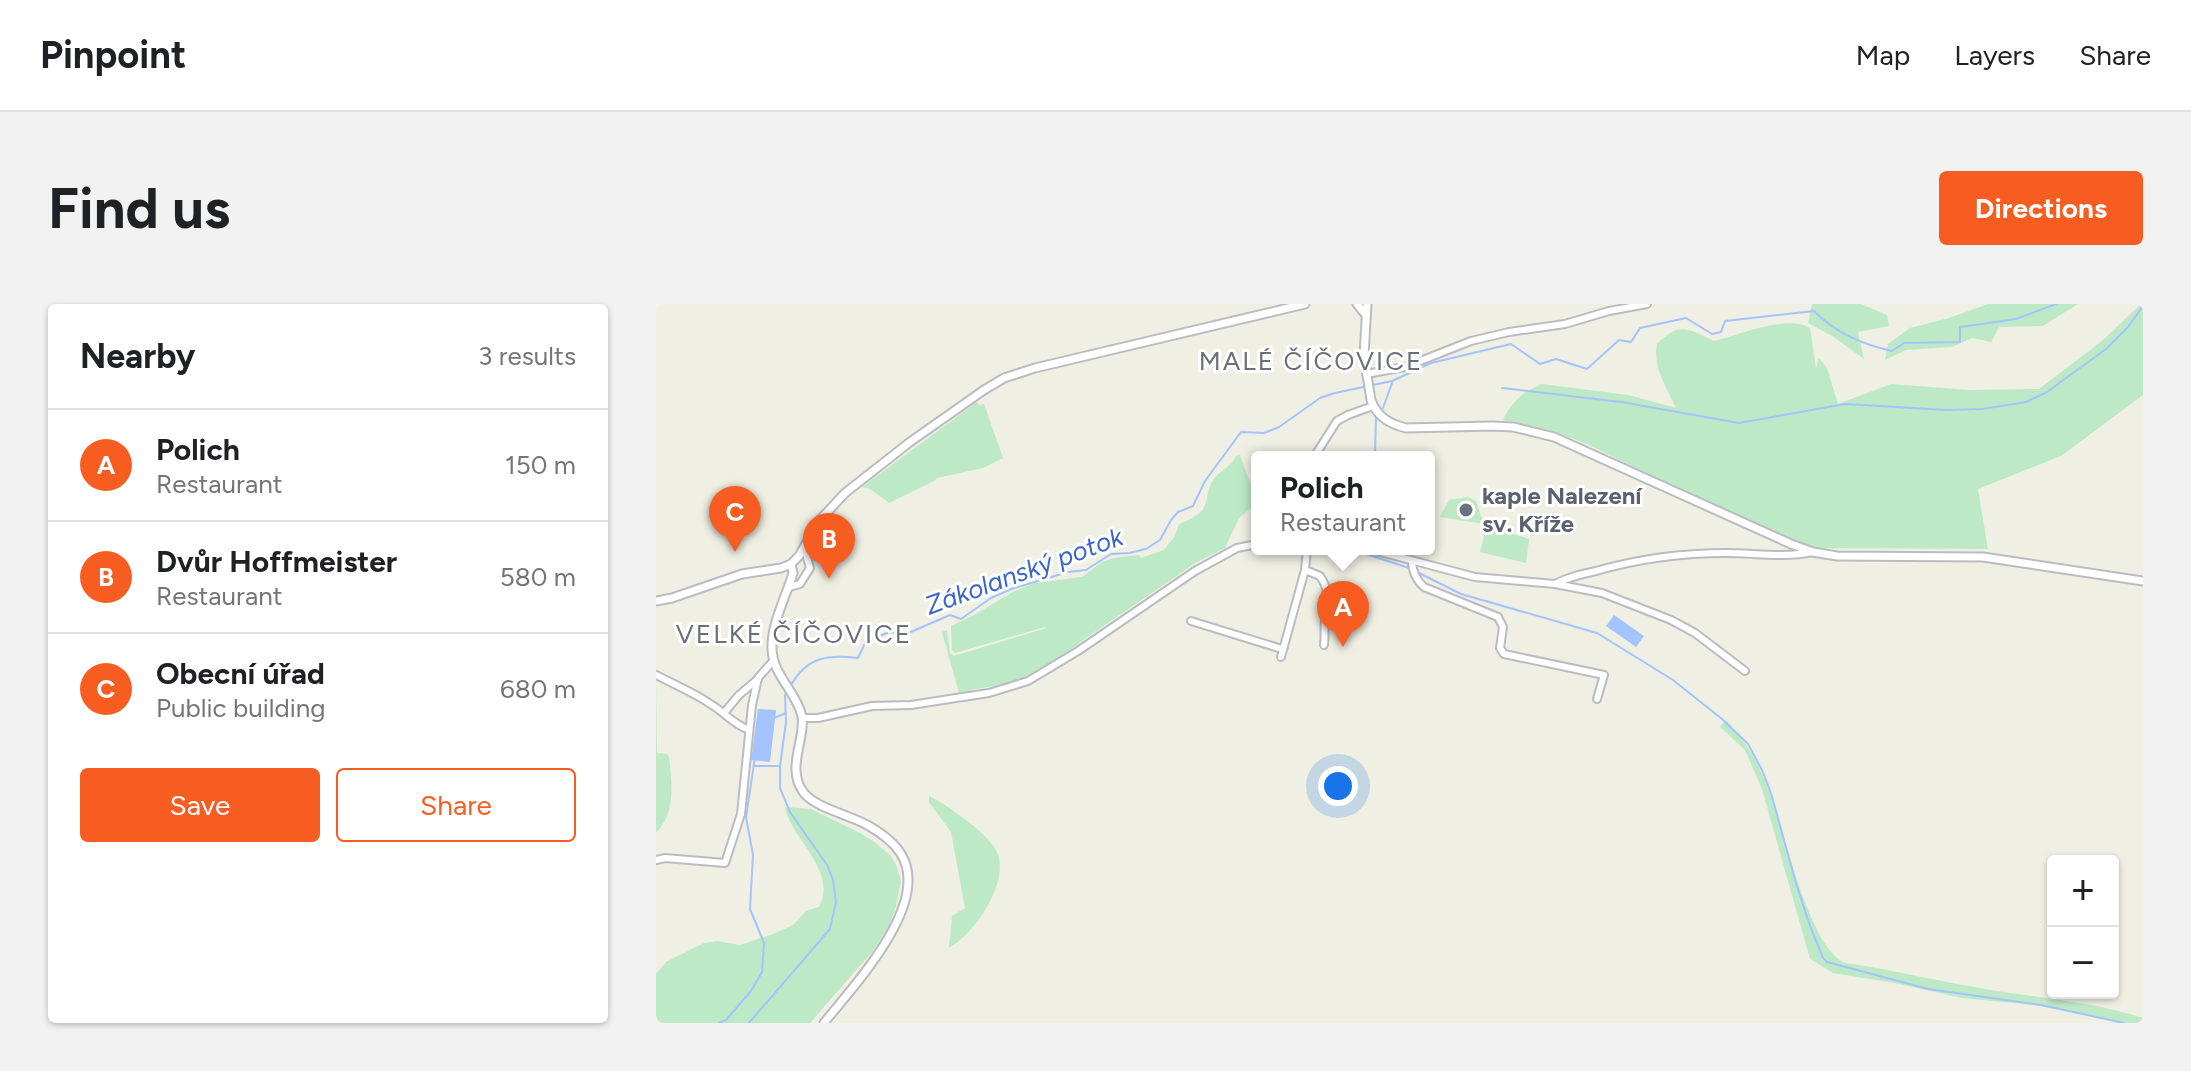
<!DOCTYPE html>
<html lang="en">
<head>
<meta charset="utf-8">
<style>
  body { margin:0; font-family:Figtree,sans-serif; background:#f2f2f2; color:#202124 }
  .controls { position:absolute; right:24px; bottom:24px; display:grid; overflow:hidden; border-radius:8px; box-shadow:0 2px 6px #0004 }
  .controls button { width:72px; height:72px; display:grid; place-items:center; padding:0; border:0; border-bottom:2px solid #e0e0e0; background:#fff; color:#202124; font:40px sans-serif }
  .you { position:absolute; left:682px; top:482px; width:28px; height:28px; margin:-20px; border:6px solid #fff; border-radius:50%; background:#1a73e8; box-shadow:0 0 0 12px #1a73e833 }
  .badge { display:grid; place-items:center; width:52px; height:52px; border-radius:50%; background:#f75d21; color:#fff; font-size:26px; font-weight:700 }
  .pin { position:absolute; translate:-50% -66px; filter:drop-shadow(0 2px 4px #0008) }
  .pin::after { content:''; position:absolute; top:42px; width:28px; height:24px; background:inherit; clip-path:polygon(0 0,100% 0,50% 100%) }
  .popup { position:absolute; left:595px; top:147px; width:184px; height:104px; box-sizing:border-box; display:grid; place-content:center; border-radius:8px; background:#fff; filter:drop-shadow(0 2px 6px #0005); font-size:26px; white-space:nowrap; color:#757577 }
  .popup b { font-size:30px; color:#202124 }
  .popup::after { content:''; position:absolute; left:50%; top:100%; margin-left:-16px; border:16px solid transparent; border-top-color:#fff }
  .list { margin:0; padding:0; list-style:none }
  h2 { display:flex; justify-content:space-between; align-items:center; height:104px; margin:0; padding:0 32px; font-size:34px }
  h2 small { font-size:26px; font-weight:400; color:#757577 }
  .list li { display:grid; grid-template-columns:52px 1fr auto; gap:24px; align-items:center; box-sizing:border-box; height:112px; padding:0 32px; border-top:2px solid #e0e0e0 }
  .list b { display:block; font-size:30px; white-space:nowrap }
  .list p { margin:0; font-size:26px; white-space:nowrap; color:#757577 }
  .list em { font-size:26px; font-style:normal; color:#757577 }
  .actions { display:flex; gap:16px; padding:24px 32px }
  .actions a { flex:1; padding:18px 0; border:2px solid #f75d21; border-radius:8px; text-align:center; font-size:28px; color:#f75d21 }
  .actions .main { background:#f75d21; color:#fff }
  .map { position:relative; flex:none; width:1487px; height:719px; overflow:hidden; border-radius:8px }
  header { display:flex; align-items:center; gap:48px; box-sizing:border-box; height:112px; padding:0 40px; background:#fff; border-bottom:2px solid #e0e0e0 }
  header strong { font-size:38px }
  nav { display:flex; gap:44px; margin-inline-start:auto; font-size:28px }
  .intro { display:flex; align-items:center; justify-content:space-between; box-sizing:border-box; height:192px; padding:0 48px }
  h1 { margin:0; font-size:56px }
  .button { padding:20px 36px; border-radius:8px; background:#f75d21; color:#fff; font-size:28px; font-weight:700 }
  main { display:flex; gap:48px; padding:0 48px }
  aside { flex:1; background:#fff; border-radius:8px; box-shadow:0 2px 6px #0004 }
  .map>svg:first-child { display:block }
  .green { fill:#bde9c6 }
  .water { fill:#a3c4ff }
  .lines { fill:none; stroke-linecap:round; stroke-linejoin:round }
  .stream { stroke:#a3c4ff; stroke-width:2 }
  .minor-casing { stroke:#bbbcc3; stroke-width:10 }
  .tertiary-casing { stroke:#bbbcc3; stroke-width:11 }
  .minor { stroke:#fff; stroke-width:6 }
  .tertiary { stroke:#fff; stroke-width:7 }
  .worship-dot { fill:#6b7280; stroke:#fff; stroke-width:3 }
  .labels { text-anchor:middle; stroke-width:6; stroke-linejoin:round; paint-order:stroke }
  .worship-label { font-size:24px; font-weight:bold; fill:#5b616d; stroke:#fff; text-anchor:start }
  .neighbourhood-label { font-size:26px; letter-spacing:2px; fill:#6c6f77; stroke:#fff }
  .water-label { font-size:26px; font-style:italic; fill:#3b65cc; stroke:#fff }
</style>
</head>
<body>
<header>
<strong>Pinpoint</strong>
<nav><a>Map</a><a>Layers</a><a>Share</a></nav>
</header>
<div class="intro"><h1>Find us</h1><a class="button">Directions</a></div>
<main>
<aside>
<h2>Nearby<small>3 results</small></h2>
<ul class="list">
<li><span class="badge">A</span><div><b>Polich</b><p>Restaurant</p></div><em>150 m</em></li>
<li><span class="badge">B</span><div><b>Dvůr Hoffmeister</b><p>Restaurant</p></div><em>580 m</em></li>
<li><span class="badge">C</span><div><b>Obecní úřad</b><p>Public building</p></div><em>680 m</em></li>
</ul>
<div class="actions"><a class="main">Save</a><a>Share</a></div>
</aside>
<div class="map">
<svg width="1487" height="719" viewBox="0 0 1487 719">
  <rect width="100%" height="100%" fill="#efefe3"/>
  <g class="green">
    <path d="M 1156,0 L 1205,0 L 1231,11 L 1233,22 L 1202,28 L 1208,55 L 1178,33 L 1152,19 Z"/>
    <path d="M 1332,0 L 1422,0 L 1387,22 L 1343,23 L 1335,38 L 1316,34 L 1296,43 L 1250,46 L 1229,56 L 1232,40 L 1254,24 L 1293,14 Z"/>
    <path d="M 1485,0 L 1487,0 L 1487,91 L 1405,152 L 1322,185 L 1332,245 L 1155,244 L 1057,202 L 933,141 L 900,128 L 847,116 C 856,98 867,87 886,80 L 972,91 L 1020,104 C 1011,84 996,63 1001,40 C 1024,17 1032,25 1058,37 C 1082,31 1132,10 1154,24 L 1160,64 L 1163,54 L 1171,64 L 1182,100 L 1235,80 L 1313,86 L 1383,85 L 1447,36 Z"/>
    <path d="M 321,98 L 323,101 L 328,100 L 347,154 L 327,164 L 281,174 L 278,177 L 233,199 L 214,185 L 206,183 Z"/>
    <path d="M 584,151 L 601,199 L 583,214 L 569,244 L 541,258 L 427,336 C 408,352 385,370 360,377 C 342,383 322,383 303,389 L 286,328 L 291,326 L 294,349 L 298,352 L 390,324 L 389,323 L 299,349 L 296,346 L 295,322 L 318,311 L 357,288 L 378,279 L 426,273 L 446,258 L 458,254 L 483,251 L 485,254 L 508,246 L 519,232 L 523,220 C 529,217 536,215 541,211 C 554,203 549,187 557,176 C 564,166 575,163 580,152 Z"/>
    <path d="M 812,193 L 820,197 L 828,220 L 784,213 L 793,196 Z"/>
    <path d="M 831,221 L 873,235 L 870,259 L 824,248 Z"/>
    <path d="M 0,373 L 1,449 L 11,450 L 13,453 C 16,479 20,509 0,529 Z"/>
    <path d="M 1070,416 C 1087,435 1101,455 1110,479 C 1127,518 1151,642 1189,659 C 1238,666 1286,678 1335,686 C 1384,694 1439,698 1487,714 L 1487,719 L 1459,719 L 1455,716 L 1379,701 L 1306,694 L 1239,679 L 1177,669 L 1154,655 L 1106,485 L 1089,446 L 1064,423 Z"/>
    <path d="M 273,492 C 289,499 335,532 341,548 C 354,579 319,629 293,644 L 296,612 L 309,604 L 295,528 L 273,498 Z"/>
    <path d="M 129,503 L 155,505 L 204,529 L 217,537 L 235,552 L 241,563 L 245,578 L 239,606 L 232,624 L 216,648 L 154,719 L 3,719 L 0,712 L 0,670 L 10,658 L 48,639 L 61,637 L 84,641 L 117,630 L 137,621 L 150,607 L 163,603 C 182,565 135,536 129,503 Z"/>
  </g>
  <g class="water">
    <path d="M 958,311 L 988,332 L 980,343 L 950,322 Z"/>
    <path d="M 102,405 L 120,406 L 114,458 L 95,456 Z"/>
  </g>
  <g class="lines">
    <g class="stream">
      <path d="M 846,84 L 965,98 L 1083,119 L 1189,100 L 1290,106 L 1326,105 L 1370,98 L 1391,88 L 1450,45 L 1472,23 L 1487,2"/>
      <path d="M 727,104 L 736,79"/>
      <path d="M 719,153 L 720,112"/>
      <path d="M 707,249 L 753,264"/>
      <path d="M 763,269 L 805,290 L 941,329 L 1017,376 L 1066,415 L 1092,440 L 1106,466 L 1115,489 L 1139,576 L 1154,622 L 1167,654 L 1171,658 L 1272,685 L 1385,701 L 1468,719"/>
      <path d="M 135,381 C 151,353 172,350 202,354 L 210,337 L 234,328 L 250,330 L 294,311 L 305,315 L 335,294 L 355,285 L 412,268 L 430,266 L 455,250 L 473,249 L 490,245 L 504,236 L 515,216 L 522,208 L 537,202 L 549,177 L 585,128 L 608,129 L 623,123 L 664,94 L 679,89 L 736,77 L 775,59 L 855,40 L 884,60 L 900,55 L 931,65 L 963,36 L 975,38 L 984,24 L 1030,14 L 1056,30 L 1065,28 L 1069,17 L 1158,7 C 1180,29 1205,40 1236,47 L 1248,39 L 1304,38 L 1304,23 L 1360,15 L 1400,0"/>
      <path d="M 118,414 L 130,409"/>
      <path d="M 98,462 L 123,462"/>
      <path d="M 63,719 L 70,716 L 95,687 L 106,668 L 108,639 L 94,605 L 97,551 L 90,513 L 99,453"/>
      <path d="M 93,719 L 174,625 L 180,598 L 177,576 L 171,561 L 134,508 L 124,484 L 124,462 L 130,418 L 129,391 L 132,387"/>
    </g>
    <g class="minor-casing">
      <g id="minor">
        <path d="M 710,70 L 749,63 L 815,37 L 853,28 L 909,20 L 953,7 L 991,0"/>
        <path d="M 658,153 L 681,117 L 692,111 L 717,102"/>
        <path d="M 713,245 L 819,273 L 899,280 L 946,289 L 1015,316 L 1039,329 L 1089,367"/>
        <path d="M 756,257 C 756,267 761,277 768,283 L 842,313 L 847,323 L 844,344 L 848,350 L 948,371 L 941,395"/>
        <path d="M 649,266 L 664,272 C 676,290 669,296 669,316 C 668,325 669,332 668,341"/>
        <path d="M 899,280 C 912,273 926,270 940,267 C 982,255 1026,249 1070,249 C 1098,249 1128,254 1157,248"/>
        <path d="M 133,283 L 144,280 L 154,264 L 148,243"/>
        <path d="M 535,317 L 626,345"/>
        <path d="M 625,353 L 649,266 L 651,245"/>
        <path d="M 0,371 C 22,382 47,393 67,409 C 76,416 81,421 93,426"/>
        <path d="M 68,409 L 83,391 L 102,375"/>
        <path d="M 146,414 L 162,414 L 216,402 L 255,401 L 300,394 L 333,389 L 372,377 L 422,347 L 539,267 L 581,244 L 601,240"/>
        <path d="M 0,556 L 9,554 L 69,559 L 85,510 L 96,401 L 102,374 L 117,357"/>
      </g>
    </g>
    <g class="tertiary-casing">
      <g id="tertiary">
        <path d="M 701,0 L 710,11"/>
        <path d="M 711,0 L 708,52 L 715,96 C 721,113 734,120 750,124 L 836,122 L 857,123 L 898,133 L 1135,240 L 1157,248 L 1181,252 L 1327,253 L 1487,277"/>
        <path d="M 135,260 L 137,269 C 130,293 115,320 116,345 C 117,372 140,387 146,412 C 150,435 129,465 148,489 C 161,505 195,511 213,522 C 225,529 238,538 245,550 C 276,600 197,682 168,719"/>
        <path d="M 0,297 L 16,294 L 86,270 L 125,264 L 135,260 L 143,252 L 163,217 L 189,189 L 254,138 L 328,86 L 348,74 L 379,64 L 649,0"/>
      </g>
    </g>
    <use href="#minor" class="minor"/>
    <use href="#tertiary" class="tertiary"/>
  </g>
  <circle class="worship-dot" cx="810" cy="206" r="8"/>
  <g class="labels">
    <g class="worship-label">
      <text x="826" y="200">kaple Nalezení<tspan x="826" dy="28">sv. Kříže</tspan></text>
    </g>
    <g class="neighbourhood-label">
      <text x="655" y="66">MALÉ ČÍČOVICE</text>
      <text x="138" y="339">VELKÉ ČÍČOVICE</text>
    </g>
    <g class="water-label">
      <text transform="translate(368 267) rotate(-20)" y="9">Zákolanský potok</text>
    </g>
  </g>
</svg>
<div class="controls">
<button>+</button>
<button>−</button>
</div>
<div class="you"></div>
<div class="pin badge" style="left:687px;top:343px">A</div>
<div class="popup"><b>Polich</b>Restaurant</div>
<div class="pin badge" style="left:173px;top:275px">B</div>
<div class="pin badge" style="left:79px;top:248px">C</div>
</div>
</main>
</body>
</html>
